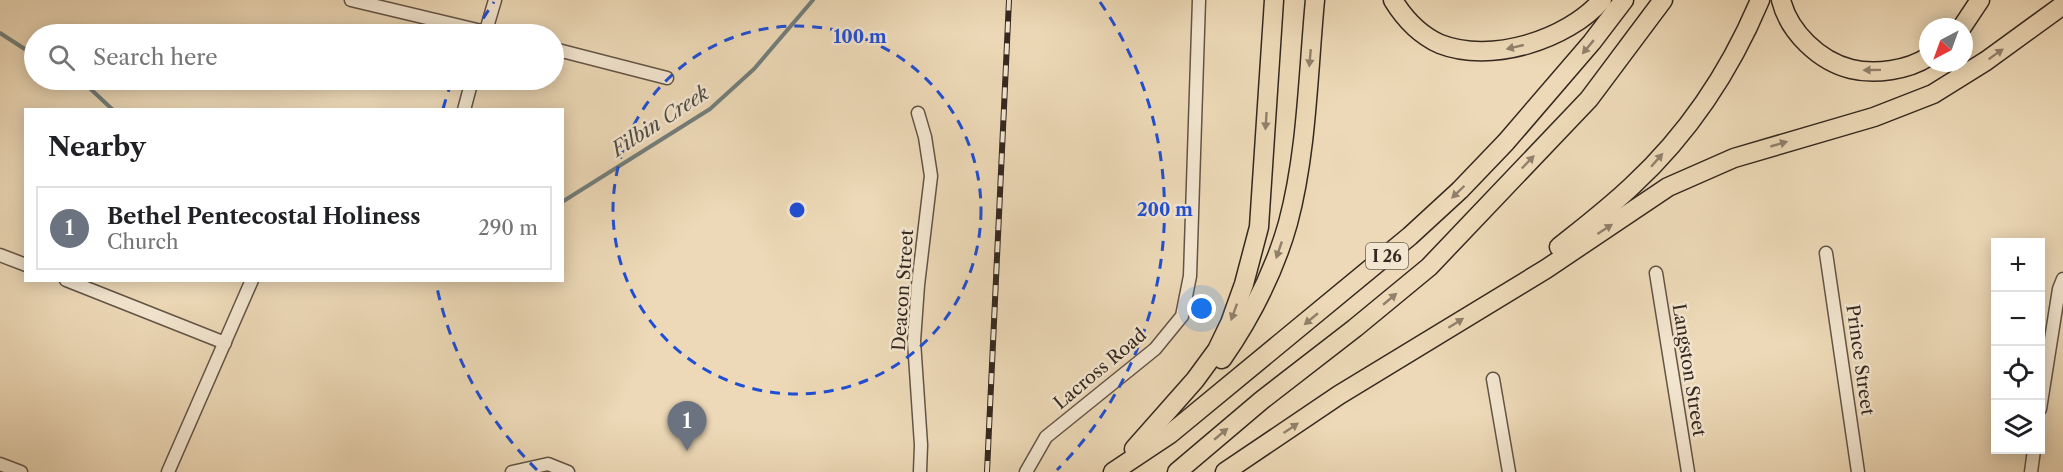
<!DOCTYPE html>
<html lang="en">
<head>
<meta charset="utf-8">
<style>
  body { margin:0; font-family:"Libre Caslon Text",serif; background:#f2f2f2; color:#202124 }
  .controls { position:absolute; right:18px; bottom:18px; display:grid; overflow:hidden; border-radius:0px; box-shadow:0 3px 15px #0003 }
  .controls button { width:54px; height:54px; display:grid; place-items:center; padding:0; border:0; border-bottom:2px solid #e0e0e0; background:#fff; color:#202124; font:30px sans-serif }
  .compass { position:absolute; left:1919px; top:18px; width:54px; height:54px; border-radius:50%; background:#fff; box-shadow:0 3px 15px #0003; rotate:221deg }
  .you { position:absolute; left:1202px; top:309px; width:21px; height:21px; margin:-15px; border:4px solid #fff; border-radius:50%; background:#1a73e8; box-shadow:0 0 0 9px #1a73e833 }
  .badge { display:grid; place-items:center; width:39px; height:39px; border-radius:50%; background:#7c3aed; color:#fff; font-size:20px; font-weight:700 }
  .pin { position:absolute; translate:-50% -50px; filter:drop-shadow(0 2px 3px #0008) }
  .pin::after { content:''; position:absolute; top:32px; width:21px; height:18px; background:inherit; clip-path:polygon(0 0,100% 0,50% 100%) }
  .list { margin:0; padding:0; list-style:none }
  h2 { display:flex; justify-content:space-between; align-items:center; height:78px; margin:0; padding:0 24px; font-size:26px }
  h2 small { font-size:20px; font-weight:400; color:#757577 }
  .list li { display:grid; grid-template-columns:39px 1fr auto; gap:18px; align-items:center; box-sizing:border-box; height:84px; margin:0 12px 12px; padding:0 12px; border:2px solid #e0e0e0; border-radius:0px }
  .list b { display:block; font-size:22px; white-space:nowrap }
  .list p { margin:0; font-size:20px; white-space:nowrap; color:#757577 }
  .list em { font-size:20px; font-style:normal; color:#757577 }
  .icon { flex:none; width:33px; height:33px; fill:none; stroke:currentColor; stroke-width:2; stroke-linecap:round; stroke-linejoin:round }
  .map { position:relative; flex:none; width:2063px; height:472px; overflow:hidden }
  .search { position:absolute; background:#fff; box-shadow:0 3px 15px #0003; left:24px; top:24px; width:540px; height:66px; display:flex; align-items:center; gap:15px; box-sizing:border-box; padding:0 21px; border-radius:33px; color:#757577; font-size:22px }
  .panel { position:absolute; background:#fff; box-shadow:0 3px 15px #0003; left:24px; top:108px; width:540px; height:174px; border-radius:0px }
  .map>svg:first-child { display:block }
  .lines { fill:none; stroke-linecap:round; stroke-linejoin:round }
  .stream { stroke:#737e7b; stroke-width:4 }
  .minor-casing { stroke:#635446; stroke-width:15 }
  .highway-casing { stroke:#352820; stroke-width:21 }
  .minor { stroke:#f3e6d0; stroke-width:12 }
  .highway { stroke:#edd9b7; stroke-width:18 }
  .rail-casing { stroke:#352820; stroke-width:6 }
  .rail { stroke:#f3e6d0; stroke-width:4; stroke-dasharray:11; stroke-linecap:butt }
  .oneway { fill:#91806c }
  .ring { fill:none; stroke:#1d4ed8; stroke-width:3; stroke-dasharray:10 8 }
  .labels { text-anchor:middle; stroke-width:5; stroke-linejoin:round; paint-order:stroke }
  .shield { fill:#f3e6d0; stroke:#6e6155; stroke-width:1.5 }
  .shield-label { font-size:16px; font-weight:bold; fill:#352820 }
  .street-label { font-size:18px; fill:#352820; stroke:#f3e6d0 }
  .water-label { font-size:20px; font-style:italic; fill:#4f4c46; stroke:#f3e6d0 }
  .centre { fill:#1d4ed8; stroke:#f3e6d0; stroke-width:3 }
  .ring-label { font-size:18px; text-anchor:middle; font-weight:bold; fill:#1d4ed8; stroke:#f3e6d0; stroke-width:5; stroke-linejoin:round; paint-order:stroke }
</style>
</head>
<body>
<div class="map">
<svg width="2063" height="472" viewBox="0 0 2063 472">
  <rect width="100%" height="100%" fill="#edd9b7"/>
  <filter id="stains"><feTurbulence type="fractalNoise" baseFrequency=".00333" numOctaves="4"/><feColorMatrix values="0 0 0 0 .2 0 0 0 0 .09 0 0 0 0 .02 0 0 0 .5 -.17"/></filter>
  <radialGradient id="worn" r=".72"><stop offset=".6" stop-color="#630" stop-opacity="0"/><stop offset="1" stop-color="#630" stop-opacity=".3"/></radialGradient>
  <g class="lines">
    <g class="stream">
      <path d="M 0,33 L 34,55"/>
      <path d="M 81,80 L 113,110"/>
      <path d="M 562,202 L 710,109 L 754,69 L 813,0"/>
    </g>
    <g class="minor-casing">
      <g id="minor">
        <path d="M 351,0 L 494,34"/>
        <path d="M 485,34 L 495,0"/>
        <path d="M 554,49 L 667,78"/>
        <path d="M 464,110 L 472,80"/>
        <path d="M 918,113 L 925,137 L 931,176 L 918,285 L 914,341 L 921,445 L 920,472"/>
        <path d="M 1826,253 L 1858,472"/>
        <path d="M 0,255 L 26,265"/>
        <path d="M 1656,273 L 1688,472"/>
        <path d="M 66,280 L 225,343"/>
        <path d="M 1493,379 L 1509,472"/>
        <path d="M 2040,409 L 2059,289 L 2063,279"/>
        <path d="M 0,464 L 21,472"/>
        <path d="M 168,472 L 252,280"/>
        <path d="M 512,472 L 548,464 L 568,472"/>
        <path d="M 1026,472 L 1046,437 L 1155,349 L 1182,316 L 1190,276 L 1199,0"/>
        <path d="M 2031,472 L 2034,450"/>
      </g>
    </g>
    <g class="highway-casing">
      <g id="highway">
        <path d="M 1393,0 C 1404,18 1420,35 1440,44 C 1491,64 1567,40 1602,0"/>
        <path d="M 1781,0 C 1789,32 1819,61 1851,69 C 1875,75 1908,70 1928,57"/>
        <path d="M 1962,27 L 1980,0"/>
        <path d="M 1559,247 C 1584,227 1610,207 1633,185 C 1688,134 1731,69 1760,0"/>
        <path d="M 1222,359 C 1251,317 1274,273 1288,223 C 1307,152 1308,74 1315,0"/>
        <path d="M 1134,449 L 1195,380 L 1217,350 L 1230,323 L 1244,284 L 1259,227 L 1274,0"/>
        <path d="M 1113,472 L 1170,434 L 1410,236 L 1460,190 L 1506,142 L 1592,42 L 1624,0"/>
        <path d="M 1177,472 L 1262,400 L 1355,328 L 1429,267 L 1589,99 L 1663,0"/>
        <path d="M 1225,472 L 1339,395 L 1546,269 L 1668,187 L 1734,158 L 1874,117 L 1933,94 L 1986,61 L 2063,5"/>
      </g>
    </g>
    <use href="#minor" class="minor"/>
    <use href="#highway" class="highway"/>
    <g class="rail-casing">
      <path id="rail" d="M 987,472 L 1009,0"/>
    </g>
    <use href="#rail" class="rail"/>
  </g>
  <defs><path id="oneway-solid" d="M-6-.8H1V-3.2L6.5 0L1 3.2V.8H-6Z" transform="scale(1.5)"/></defs>
  <g class="oneway">
    <use href="#oneway-solid" transform="translate(1515 47) rotate(167)"/>
    <use href="#oneway-solid" transform="translate(1588 47) rotate(130)"/>
    <use href="#oneway-solid" transform="translate(1996 54) rotate(-35)"/>
    <use href="#oneway-solid" transform="translate(1310 58) rotate(95)"/>
    <use href="#oneway-solid" transform="translate(1872 70) rotate(179)"/>
    <use href="#oneway-solid" transform="translate(1266 121) rotate(94)"/>
    <use href="#oneway-solid" transform="translate(1779 144) rotate(-16)"/>
    <use href="#oneway-solid" transform="translate(1657 160) rotate(-49)"/>
    <use href="#oneway-solid" transform="translate(1528 162) rotate(-46)"/>
    <use href="#oneway-solid" transform="translate(1458 192) rotate(136)"/>
    <use href="#oneway-solid" transform="translate(1605 229) rotate(-33)"/>
    <use href="#oneway-solid" transform="translate(1279 250) rotate(109)"/>
    <use href="#oneway-solid" transform="translate(1390 299) rotate(-40)"/>
    <use href="#oneway-solid" transform="translate(1234 312) rotate(110)"/>
    <use href="#oneway-solid" transform="translate(1311 319) rotate(140)"/>
    <use href="#oneway-solid" transform="translate(1456 323) rotate(-32)"/>
    <use href="#oneway-solid" transform="translate(1291 428) rotate(-34)"/>
    <use href="#oneway-solid" transform="translate(1221 434) rotate(-40)"/>
  </g>
  <g class="ring">
    <circle cx="797" cy="210" r="184"/>
    <path d="M537 470A368 368 0 0 1 436 283M443 109A368 368 0 0 1 452 81M474 34A368 368 0 0 1 494 2M1100 2A368 368 0 0 1 1057 470"/>
  </g>
  <g class="labels">
    <rect class="shield" x="1366" y="243" width="42" height="26" rx="4.5"/>
    <g class="shield-label">
      <text x="1387" y="262">I 26</text>
    </g>
    <g class="street-label">
      <text transform="translate(903 290) rotate(-86)" y="6">Deacon Street</text>
      <text transform="translate(1860 360) rotate(82)" y="6">Prince Street</text>
      <text transform="translate(1100 369) rotate(-40)" y="6">Lacross Road</text>
      <text transform="translate(1689 370) rotate(81)" y="6">Langston Street</text>
    </g>
    <g class="water-label">
      <text transform="translate(660 121) rotate(-33)" y="7">Filbin Creek</text>
    </g>
  </g>
  <circle cx="797" cy="210" r="9" class="centre"/>
  <g class="ring-label">
    <text x="860" y="43">100 m</text>
    <text x="1165" y="216">200 m</text>
  </g>
  <rect width="100%" height="100%" filter="url(#stains)"/>
  <rect width="100%" height="100%" fill="url(#worn)"/>
</svg>
<div class="controls">
<button>+</button>
<button>−</button>
<button><svg class="icon" aria-label="locate" viewBox="0 0 24 24"><circle cx="12" cy="12" r="6"/><path d="M12 2v4M12 18v4M2 12h4M18 12h4"/></svg></button>
<button><svg class="icon" aria-label="layers" viewBox="0 0 24 24"><path d="M12 4l9 5-9 5-9-5zM3 14l9 5 9-5"/></svg></button>
</div>
<svg class="compass" viewBox="-18 -18 36 36"><path d="M0-13l5 13h-10z" fill="#e53935"/><path d="M0 13l5-13h-10z" fill="#757577"/></svg>
<div class="you"></div>
<div class="pin badge" style="left:687px;top:451px;background:#6b7280">1</div>
<div class="search"><svg class="icon" aria-label="search" viewBox="0 0 24 24"><circle cx="10" cy="10" r="6"/><path d="M15 15l6 6"/></svg>Search here</div>
<section class="panel">
<h2>Nearby<small></small></h2>
<ul class="list">
<li><span class="badge" style="background:#6b7280">1</span><div><b>Bethel Pentecostal Holiness</b><p>Church</p></div><em>290 m</em></li>
</ul>
</section>
</div>
</body>
</html>
